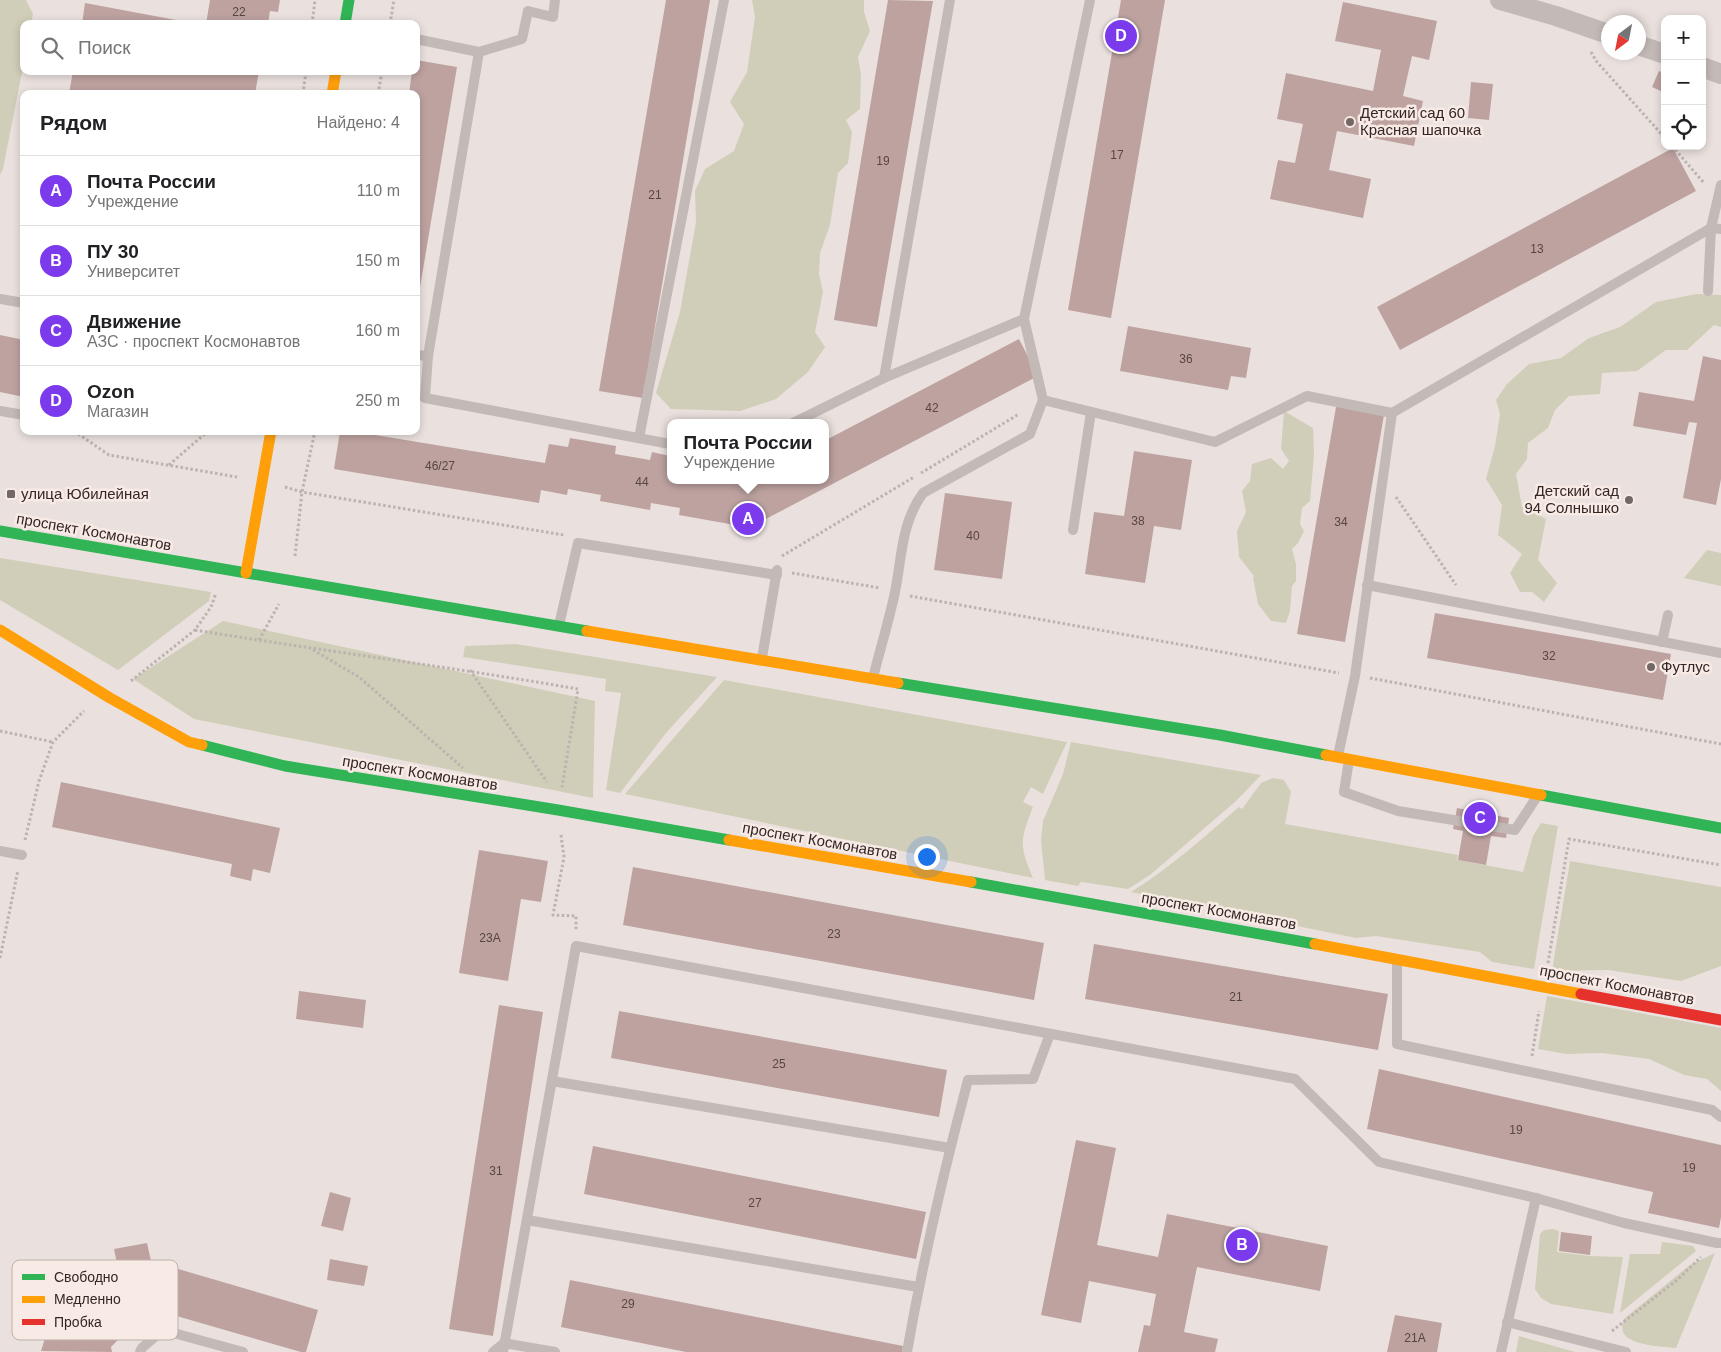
<!DOCTYPE html>
<html lang="ru">
<head>
<meta charset="utf-8">
<style>
  body { margin:0; font-family:Arial,sans-serif; background:#f6f6f6; color:#202124 }
  .controls { position:absolute; right:15px; top:15px; display:grid; overflow:hidden; border-radius:10px; box-shadow:0 2px 8px #0003 }
  .controls button { width:45px; height:45px; display:grid; place-items:center; padding:0; border:0; border-bottom:1px solid #e0e0e0; background:#fff; color:#202124; font:25px sans-serif }
  .compass { position:absolute; left:1601px; top:15px; width:45px; height:45px; border-radius:50%; background:#fff; box-shadow:0 2px 8px #0003; rotate:212deg }
  .you { position:absolute; left:926px; top:856px; width:18px; height:18px; margin:-12px; border:4px solid #fff; border-radius:50%; background:#1a73e8; box-shadow:0 0 0 8px #1a73e833 }
  .badge { display:grid; place-items:center; width:32px; height:32px; border-radius:50%; background:#7c3aed; color:#fff; font-size:16px; font-weight:700 }
  .pin { position:absolute; translate:-50% -50%; border:2px solid #fff; box-shadow:0 1px 5px #0006 }
  .popup { position:absolute; left:667px; top:419px; width:162px; height:65px; box-sizing:border-box; display:grid; place-content:center; border-radius:10px; background:#fff; filter:drop-shadow(0 1px 4px #0005); font-size:16px; white-space:nowrap; color:#757577 }
  .popup b { font-size:19px; color:#202124 }
  .popup::after { content:''; position:absolute; left:50%; top:100%; margin-left:-10px; border:10px solid transparent; border-top-color:#fff }
  .list { margin:0; padding:0; list-style:none }
  h2 { display:flex; justify-content:space-between; align-items:center; height:65px; margin:0; padding:0 20px; font-size:21px }
  h2 small { font-size:16px; font-weight:400; color:#757577 }
  .list li { display:grid; grid-template-columns:32px 1fr auto; gap:15px; align-items:center; box-sizing:border-box; height:70px; padding:0 20px; border-top:1px solid #e0e0e0 }
  .list b { display:block; font-size:19px; white-space:nowrap }
  .list p { margin:0; font-size:16px; white-space:nowrap; color:#757577 }
  .list em { font-size:16px; font-style:normal; color:#757577 }
  .icon { flex:none; width:28px; height:28px; fill:none; stroke:currentColor; stroke-width:2; stroke-linecap:round; stroke-linejoin:round }
  .map { position:relative; flex:none; width:1721px; height:1352px; overflow:hidden }
  .search { position:absolute; background:#fff; box-shadow:0 2px 8px #0003; left:20px; top:20px; width:400px; height:55px; display:flex; align-items:center; gap:12px; box-sizing:border-box; padding:0 18px; border-radius:10px; color:#757577; font-size:19px }
  .panel { position:absolute; background:#fff; box-shadow:0 2px 8px #0003; left:20px; top:90px; width:400px; height:345px; border-radius:10px }
  .map>svg:first-child { display:block }
  .green { fill:#d0ceb8 }
  .building { fill:#bda2a0 }
  .lines { fill:none; stroke-linecap:round; stroke-linejoin:round }
  .path { stroke:#bcb2af; stroke-width:3; stroke-dasharray:2.5 2.5; stroke-linecap:butt }
  .lane { stroke:#c3bab7; stroke-width:10 }
  .street { stroke:#c3bab7; stroke-width:20 }
  .fast { stroke:#30b455; stroke-width:11 }
  .slow { stroke:#ff9f0a; stroke-width:11 }
  .jam { stroke:#e5322d; stroke-width:11 }
  .poi-dot { fill:#736866; stroke:#f8eae4; stroke-width:2 }
  .labels { text-anchor:middle; stroke-width:5; stroke-linejoin:round; paint-order:stroke }
  .number-label { font-size:12px; fill:#564644 }
  .poi-label { font-size:15px; fill:#332726; stroke:#f8eae4; text-anchor:start }
  .street-label { font-size:15px; fill:#332726; stroke:#f8eae4 }
  .key { fill:#f8eae4; stroke:#bdb0ab; stroke-width:1 }
  .key-label { font-size:14px; fill:#332726 }
</style>
</head>
<body>
<div class="map">
<svg width="1721" height="1352" viewBox="0 0 1721 1352">
  <rect width="100%" height="100%" fill="#eae1de"/>
  <g class="green">
    <path d="M 0,0 L 26,0 L 33,14 L 31,24 L 24,24 L 24,62 L 3,169 L 0,175 Z"/>
    <path d="M 752,0 L 864,0 L 864,12 L 870,31 L 858,57 L 861,75 L 860,109 L 846,120 L 852,132 L 848,163 L 838,173 L 830,225 L 820,253 L 819,274 L 823,292 L 815,332 L 825,347 L 808,372 L 776,399 L 740,411 L 671,409 L 656,393 L 680,312 L 696,222 L 695,191 L 705,169 L 734,151 L 744,124 L 730,102 L 747,72 L 755,17 Z"/>
    <path d="M 1696,294 L 1721,295 L 1721,327 L 1714,325 L 1687,350 L 1666,350 L 1637,371 L 1602,373 L 1600,394 L 1569,396 L 1555,410 L 1548,428 L 1528,443 L 1527,459 L 1516,474 L 1522,507 L 1546,519 L 1538,560 L 1557,583 L 1544,602 L 1532,592 L 1520,592 L 1510,573 L 1522,554 L 1498,535 L 1502,505 L 1486,479 L 1495,446 L 1500,414 L 1496,400 L 1507,384 L 1529,364 L 1561,358 L 1589,338 L 1620,327 L 1656,302 Z"/>
    <path d="M 1284,411 L 1313,428 L 1314,455 L 1310,501 L 1302,508 L 1300,524 L 1304,531 L 1298,543 L 1292,549 L 1296,564 L 1296,581 L 1292,586 L 1290,611 L 1286,623 L 1271,621 L 1258,604 L 1253,578 L 1254,576 L 1239,557 L 1237,531 L 1246,512 L 1242,491 L 1250,481 L 1252,464 L 1271,458 L 1283,469 L 1289,461 L 1281,449 Z"/>
    <path d="M 1707,550 L 1721,553 L 1721,586 L 1684,578 Z"/>
    <path d="M 0,558 L 211,592 L 209,601 L 118,670 L 0,600 Z"/>
    <path d="M 223,621 L 595,701 L 593,798 L 194,719 L 133,679 Z"/>
    <path d="M 516,644 L 717,677 L 666,733 L 620,793 L 606,790 L 621,693 L 605,691 L 606,679 L 463,657 L 465,646 Z"/>
    <path d="M 724,680 L 1067,742 L 1043,794 L 1031,787 L 1023,802 L 1033,807 C 1020,840 1019,845 1033,878 L 625,794 Z"/>
    <path d="M 1071,742 L 1261,775 L 1236,801 L 1150,875 L 1128,889 L 1081,882 L 1078,886 L 1045,880 L 1041,840 L 1043,821 L 1063,774 Z"/>
    <path d="M 1273,778 L 1284,780 L 1291,792 L 1285,824 L 1458,855 L 1457,860 L 1523,872 L 1533,836 L 1541,823 L 1558,826 L 1534,969 L 1492,962 L 1480,952 L 1376,936 L 1356,938 L 1131,892 C 1171,867 1204,837 1239,807 L 1242,809 L 1261,783 Z"/>
    <path d="M 1570,861 L 1721,887 L 1721,966 L 1681,981 L 1608,970 L 1552,971 Z"/>
    <path d="M 1547,996 L 1721,1028 L 1721,1091 L 1707,1079 L 1684,1075 L 1649,1059 L 1602,1053 L 1566,1054 L 1538,1049 Z"/>
    <path d="M 1553,1229 L 1559,1231 L 1557,1252 L 1590,1256 L 1623,1257 L 1613,1314 L 1551,1304 L 1541,1298 L 1535,1289 L 1540,1234 L 1544,1230 Z"/>
    <path d="M 1662,1242 L 1693,1246 L 1696,1251 L 1620,1313 L 1630,1254 L 1660,1254 Z"/>
    <path d="M 1715,1253 L 1676,1348 C 1660,1346 1610,1346 1625,1318 L 1690,1265 Z"/>
    <path d="M 1519,1336 L 1575,1352 L 1516,1352 Z"/>
  </g>
  <g class="building">
    <path d="M 210,0 L 280,0 L 278,12 L 270,11 L 268,24 L 206,24 Z"/>
    <path d="M 666,0 L 710,0 L 643,398 L 599,391 Z"/>
    <path d="M 888,0 L 933,1 L 877,327 L 834,320 Z"/>
    <path d="M 1121,0 L 1165,0 L 1111,318 L 1068,310 Z"/>
    <path d="M 1343,2 L 1437,21 L 1429,60 L 1412,56 L 1403,96 L 1423,101 L 1414,146 L 1337,131 L 1329,170 L 1371,179 L 1363,218 L 1270,199 L 1278,160 L 1295,163 L 1303,124 L 1277,119 L 1286,73 L 1373,91 L 1381,50 L 1335,41 Z"/>
    <path d="M 85,3 L 192,23 L 192,24 L 82,24 Z"/>
    <path d="M 416,60 L 457,67 L 417,305 L 416,94 L 409,94 L 412,71 L 416,71 Z"/>
    <path d="M 73,71 L 259,71 L 255,94 L 69,94 Z"/>
    <path d="M 1659,71 L 1665,74 L 1665,93 L 1652,87 Z"/>
    <path d="M 1471,82 L 1493,84 L 1489,120 L 1468,118 Z"/>
    <path d="M 1673,148 L 1696,191 L 1400,350 L 1377,307 Z"/>
    <path d="M 1128,326 L 1251,348 L 1246,378 L 1231,376 L 1228,390 L 1120,371 Z"/>
    <path d="M 0,335 L 24,340 L 24,397 L 0,392 Z"/>
    <path d="M 1019,339 L 1038,376 L 745,530 L 737,514 L 735,525 L 679,515 L 680,508 L 651,503 L 650,510 L 600,501 L 601,495 L 568,489 L 567,495 L 541,490 L 539,503 L 334,469 L 340,431 L 351,431 L 545,463 L 549,444 L 568,447 L 570,438 L 616,446 L 615,454 L 650,460 L 652,452 L 670,456 L 670,480 L 743,480 L 742,484 L 749,480 L 826,480 L 826,440 Z"/>
    <path d="M 1703,356 L 1721,360 L 1721,479 L 1716,505 L 1683,498 L 1697,423 L 1689,422 L 1686,435 L 1633,426 L 1639,392 L 1694,401 Z"/>
    <path d="M 1337,401 L 1385,409 L 1345,642 L 1297,634 Z"/>
    <path d="M 1134,451 L 1192,460 L 1181,530 L 1154,526 L 1145,583 L 1085,574 L 1094,512 L 1124,516 Z"/>
    <path d="M 945,493 L 1012,502 L 1002,579 L 934,570 Z"/>
    <path d="M 1435,613 L 1671,654 L 1663,700 L 1427,658 Z"/>
    <path d="M 61,782 L 280,828 L 270,873 L 253,869 L 251,881 L 230,876 L 232,864 L 52,827 Z"/>
    <path d="M 1457,808 L 1509,818 L 1506,838 L 1491,836 L 1486,865 L 1458,860 L 1463,831 L 1453,829 Z"/>
    <path d="M 479,850 L 548,861 L 541,902 L 521,899 L 508,981 L 459,973 Z"/>
    <path d="M 633,867 L 1044,943 L 1034,1000 L 623,925 Z"/>
    <path d="M 1094,944 L 1388,994 L 1378,1050 L 1085,999 Z"/>
    <path d="M 299,991 L 366,1000 L 363,1028 L 296,1019 Z"/>
    <path d="M 499,1005 L 543,1012 L 493,1336 L 449,1329 Z"/>
    <path d="M 619,1011 L 947,1070 L 939,1117 L 611,1058 Z"/>
    <path d="M 1379,1069 L 1721,1145 L 1721,1217 L 1719,1228 L 1648,1213 L 1653,1192 L 1367,1129 Z"/>
    <path d="M 1076,1140 L 1116,1148 L 1097,1245 L 1158,1257 L 1167,1214 L 1328,1246 L 1320,1291 L 1197,1267 L 1184,1332 L 1218,1339 L 1215,1352 L 1138,1352 L 1144,1325 L 1150,1326 L 1156,1294 L 1089,1281 L 1081,1323 L 1041,1315 Z"/>
    <path d="M 593,1146 L 926,1212 L 916,1259 L 584,1194 Z"/>
    <path d="M 330,1192 L 351,1198 L 343,1231 L 321,1226 Z"/>
    <path d="M 1561,1232 L 1592,1236 L 1590,1255 L 1559,1251 Z"/>
    <path d="M 147,1243 L 151,1261 L 318,1310 L 306,1352 L 301,1352 L 149,1308 L 111,1347 L 112,1352 L 41,1351 L 52,1316 L 71,1322 L 119,1273 L 114,1249 Z"/>
    <path d="M 330,1259 L 368,1266 L 364,1286 L 327,1280 Z"/>
    <path d="M 570,1280 L 903,1346 L 902,1352 L 686,1352 L 561,1327 Z"/>
    <path d="M 1395,1315 L 1442,1323 L 1437,1352 L 1387,1352 Z"/>
  </g>
  <g class="lines">
    <g class="path">
      <path d="M 312,24 L 315,0"/>
      <path d="M 390,24 L 394,0"/>
      <path d="M 1591,52 L 1597,62 L 1665,138"/>
      <path d="M 303,94 L 306,71"/>
      <path d="M 378,94 L 382,71"/>
      <path d="M 1672,146 L 1704,183"/>
      <path d="M 74,431 L 109,455 L 237,477"/>
      <path d="M 169,465 L 208,431"/>
      <path d="M 921,473 L 1019,414"/>
      <path d="M 285,487 L 302,492 L 564,535"/>
      <path d="M 1396,497 L 1456,585"/>
      <path d="M 295,556 L 302,492 L 315,431"/>
      <path d="M 782,556 L 914,477"/>
      <path d="M 792,573 L 880,588"/>
      <path d="M 910,596 L 1339,673"/>
      <path d="M 195,630 C 323,651 451,667 578,689 L 562,787"/>
      <path d="M 259,640 L 279,604"/>
      <path d="M 313,650 L 359,677 L 463,768"/>
      <path d="M 470,670 L 547,782"/>
      <path d="M 1370,678 L 1721,744"/>
      <path d="M 131,681 L 195,630 L 211,607 L 216,593"/>
      <path d="M 0,731 L 53,742"/>
      <path d="M 561,835 L 564,857 L 553,915 L 576,916 L 576,931"/>
      <path d="M 25,840 L 39,781 L 53,742 L 84,711"/>
      <path d="M 0,958 L 18,870"/>
      <path d="M 1548,963 L 1569,839 L 1721,865"/>
      <path d="M 1532,1056 L 1539,1011"/>
      <path d="M 1612,1331 L 1677,1280 L 1701,1257"/>
    </g>
    <g class="lane">
      <path d="M 1090,0 L 1024,319 L 1043,400 L 1215,442 L 1307,396 L 1392,413"/>
      <path d="M 416,39 L 479,52 L 522,39 L 528,11 L 553,17 L 555,0"/>
      <path d="M 479,52 L 428,356 L 425,398 L 670,444"/>
      <path d="M 1708,291 L 1711,228 L 1721,185"/>
      <path d="M 0,299 L 24,303"/>
      <path d="M 416,355 L 428,356"/>
      <path d="M 884,378 L 950,0"/>
      <path d="M 0,411 L 24,415"/>
      <path d="M 793,423 L 884,378 L 1024,319"/>
      <path d="M 639,438 L 724,0"/>
      <path d="M 1073,530 L 1091,412"/>
      <path d="M 1367,585 L 1721,653"/>
      <path d="M 559,625 L 578,543 L 777,575"/>
      <path d="M 1662,642 L 1668,615"/>
      <path d="M 762,658 L 777,570"/>
      <path d="M 873,678 C 880,649 889,621 895,592 C 902,557 901,523 923,493 L 1030,434 L 1043,400"/>
      <path d="M 1338,756 L 1355,676 L 1392,413 L 1711,228 L 1721,229"/>
      <path d="M 1349,760 L 1344,792 L 1398,811 L 1515,830 L 1538,795"/>
      <path d="M 0,851 L 22,855"/>
      <path d="M 1397,960 L 1397,1044 L 1712,1110 L 1721,1117"/>
      <path d="M 552,1081 L 950,1148"/>
      <path d="M 527,1220 L 918,1287"/>
      <path d="M 1507,1322 L 1626,1352"/>
      <path d="M 140,1352 L 142,1348 L 158,1334 L 170,1332 L 243,1352"/>
      <path d="M 493,1352 L 504,1343 L 555,1352"/>
      <path d="M 503,1352 L 576,946 L 1295,1079 L 1379,1162 L 1536,1198 L 1624,1223 L 1717,1243 L 1721,1243"/>
      <path d="M 907,1352 C 923,1260 944,1170 968,1080 L 1033,1079 L 1050,1034"/>
      <path d="M 1501,1352 L 1536,1198"/>
    </g>
    <g class="street">
      <path d="M 1500,0 L 1556,16 L 1608,34"/>
      <path d="M 1638,45 L 1665,54"/>
      <path d="M 1702,67 L 1721,74"/>
    </g>
    <g class="fast">
      <path d="M 345,24 L 349,0"/>
      <path d="M 0,531 L 587,631"/>
      <path d="M 898,683 L 1220,735 L 1326,755"/>
      <path d="M 202,745 L 285,766 L 558,810 L 729,840"/>
      <path d="M 1541,795 L 1721,828"/>
      <path d="M 971,882 L 1315,944"/>
    </g>
    <g class="slow">
      <path d="M 332,94 L 336,71"/>
      <path d="M 246,573 L 271,431"/>
      <path d="M 0,630 L 110,698 L 189,742 L 202,745"/>
      <path d="M 587,631 L 898,683"/>
      <path d="M 1326,755 L 1541,795"/>
      <path d="M 729,840 L 971,882"/>
      <path d="M 1315,944 L 1581,994"/>
    </g>
    <path class="jam" d="M 1581,994 L 1721,1020"/>
  </g>
  <g class="poi-dot">
    <circle cx="1350" cy="122" r="5"/>
    <rect x="6" y="489" width="10" height="10" rx="2.5"/>
    <circle cx="1629" cy="500" r="5"/>
    <circle cx="1651" cy="667" r="5"/>
  </g>
  <g class="labels">
    <g class="number-label">
      <text x="239" y="16">22</text>
      <text x="1117" y="159">17</text>
      <text x="883" y="165">19</text>
      <text x="655" y="199">21</text>
      <text x="1537" y="253">13</text>
      <text x="1186" y="363">36</text>
      <text x="932" y="412">42</text>
      <text x="440" y="470">46/27</text>
      <text x="642" y="486">44</text>
      <text x="1138" y="525">38</text>
      <text x="1341" y="526">34</text>
      <text x="973" y="540">40</text>
      <text x="1549" y="660">32</text>
      <text x="834" y="938">23</text>
      <text x="490" y="942">23А</text>
      <text x="1236" y="1001">21</text>
      <text x="779" y="1068">25</text>
      <text x="1516" y="1134">19</text>
      <text x="1689" y="1172">19</text>
      <text x="496" y="1175">31</text>
      <text x="755" y="1207">27</text>
      <text x="628" y="1308">29</text>
      <text x="1415" y="1342">21А</text>
    </g>
    <g class="poi-label">
      <text x="1360" y="118">Детский сад 60<tspan x="1360" dy="17">Красная шапочка</tspan></text>
      <text x="1619" y="496" text-anchor="end">Детский сад<tspan x="1619" dy="17">94 Солнышко</tspan></text>
      <text x="21" y="499">улица Юбилейная</text>
      <text x="1661" y="672">Футлус</text>
    </g>
    <g class="street-label">
      <text transform="translate(94 532) rotate(10)" y="5">проспект Космонавтов</text>
      <text transform="translate(420 773) rotate(9)" y="5">проспект Космонавтов</text>
      <text transform="translate(820 841) rotate(10)" y="5">проспект Космонавтов</text>
      <text transform="translate(1219 911) rotate(10)" y="5">проспект Космонавтов</text>
      <text transform="translate(1617 985) rotate(11)" y="5">проспект Космонавтов</text>
    </g>
  </g>
  <rect x="12" y="1260" width="166" height="80" rx="8" class="key"/>
  <rect x="22" y="1274" width="23" height="6" fill="#30b455"/>
  <rect x="22" y="1296" width="23" height="7" fill="#ff9f0a"/>
  <rect x="22" y="1319" width="23" height="6" fill="#e5322d"/>
  <g class="key-label">
    <text x="54" y="1282">Свободно</text>
    <text x="54" y="1304">Медленно</text>
    <text x="54" y="1327">Пробка</text>
  </g>
</svg>
<div class="controls">
<button>+</button>
<button>−</button>
<button><svg class="icon" aria-label="locate" viewBox="0 0 24 24"><circle cx="12" cy="12" r="6"/><path d="M12 2v4M12 18v4M2 12h4M18 12h4"/></svg></button>
</div>
<svg class="compass" viewBox="-18 -18 36 36"><path d="M0-13l5 13h-10z" fill="#e53935"/><path d="M0 13l5-13h-10z" fill="#757577"/></svg>
<div class="you"></div>
<div class="pin badge" style="left:748px;top:519px">A</div>
<div class="popup"><b>Почта России</b>Учреждение</div>
<div class="pin badge" style="left:1242px;top:1245px">B</div>
<div class="pin badge" style="left:1480px;top:818px">C</div>
<div class="pin badge" style="left:1121px;top:36px">D</div>
<div class="search"><svg class="icon" aria-label="search" viewBox="0 0 24 24"><circle cx="10" cy="10" r="6"/><path d="M15 15l6 6"/></svg>Поиск</div>
<section class="panel">
<h2>Рядом<small>Найдено: 4</small></h2>
<ul class="list">
<li><span class="badge">A</span><div><b>Почта России</b><p>Учреждение</p></div><em>110 m</em></li>
<li><span class="badge">B</span><div><b>ПУ 30</b><p>Университет</p></div><em>150 m</em></li>
<li><span class="badge">C</span><div><b>Движение</b><p>АЗС · проспект Космонавтов</p></div><em>160 m</em></li>
<li><span class="badge">D</span><div><b>Ozon</b><p>Магазин</p></div><em>250 m</em></li>
</ul>
</section>
</div>
</body>
</html>
